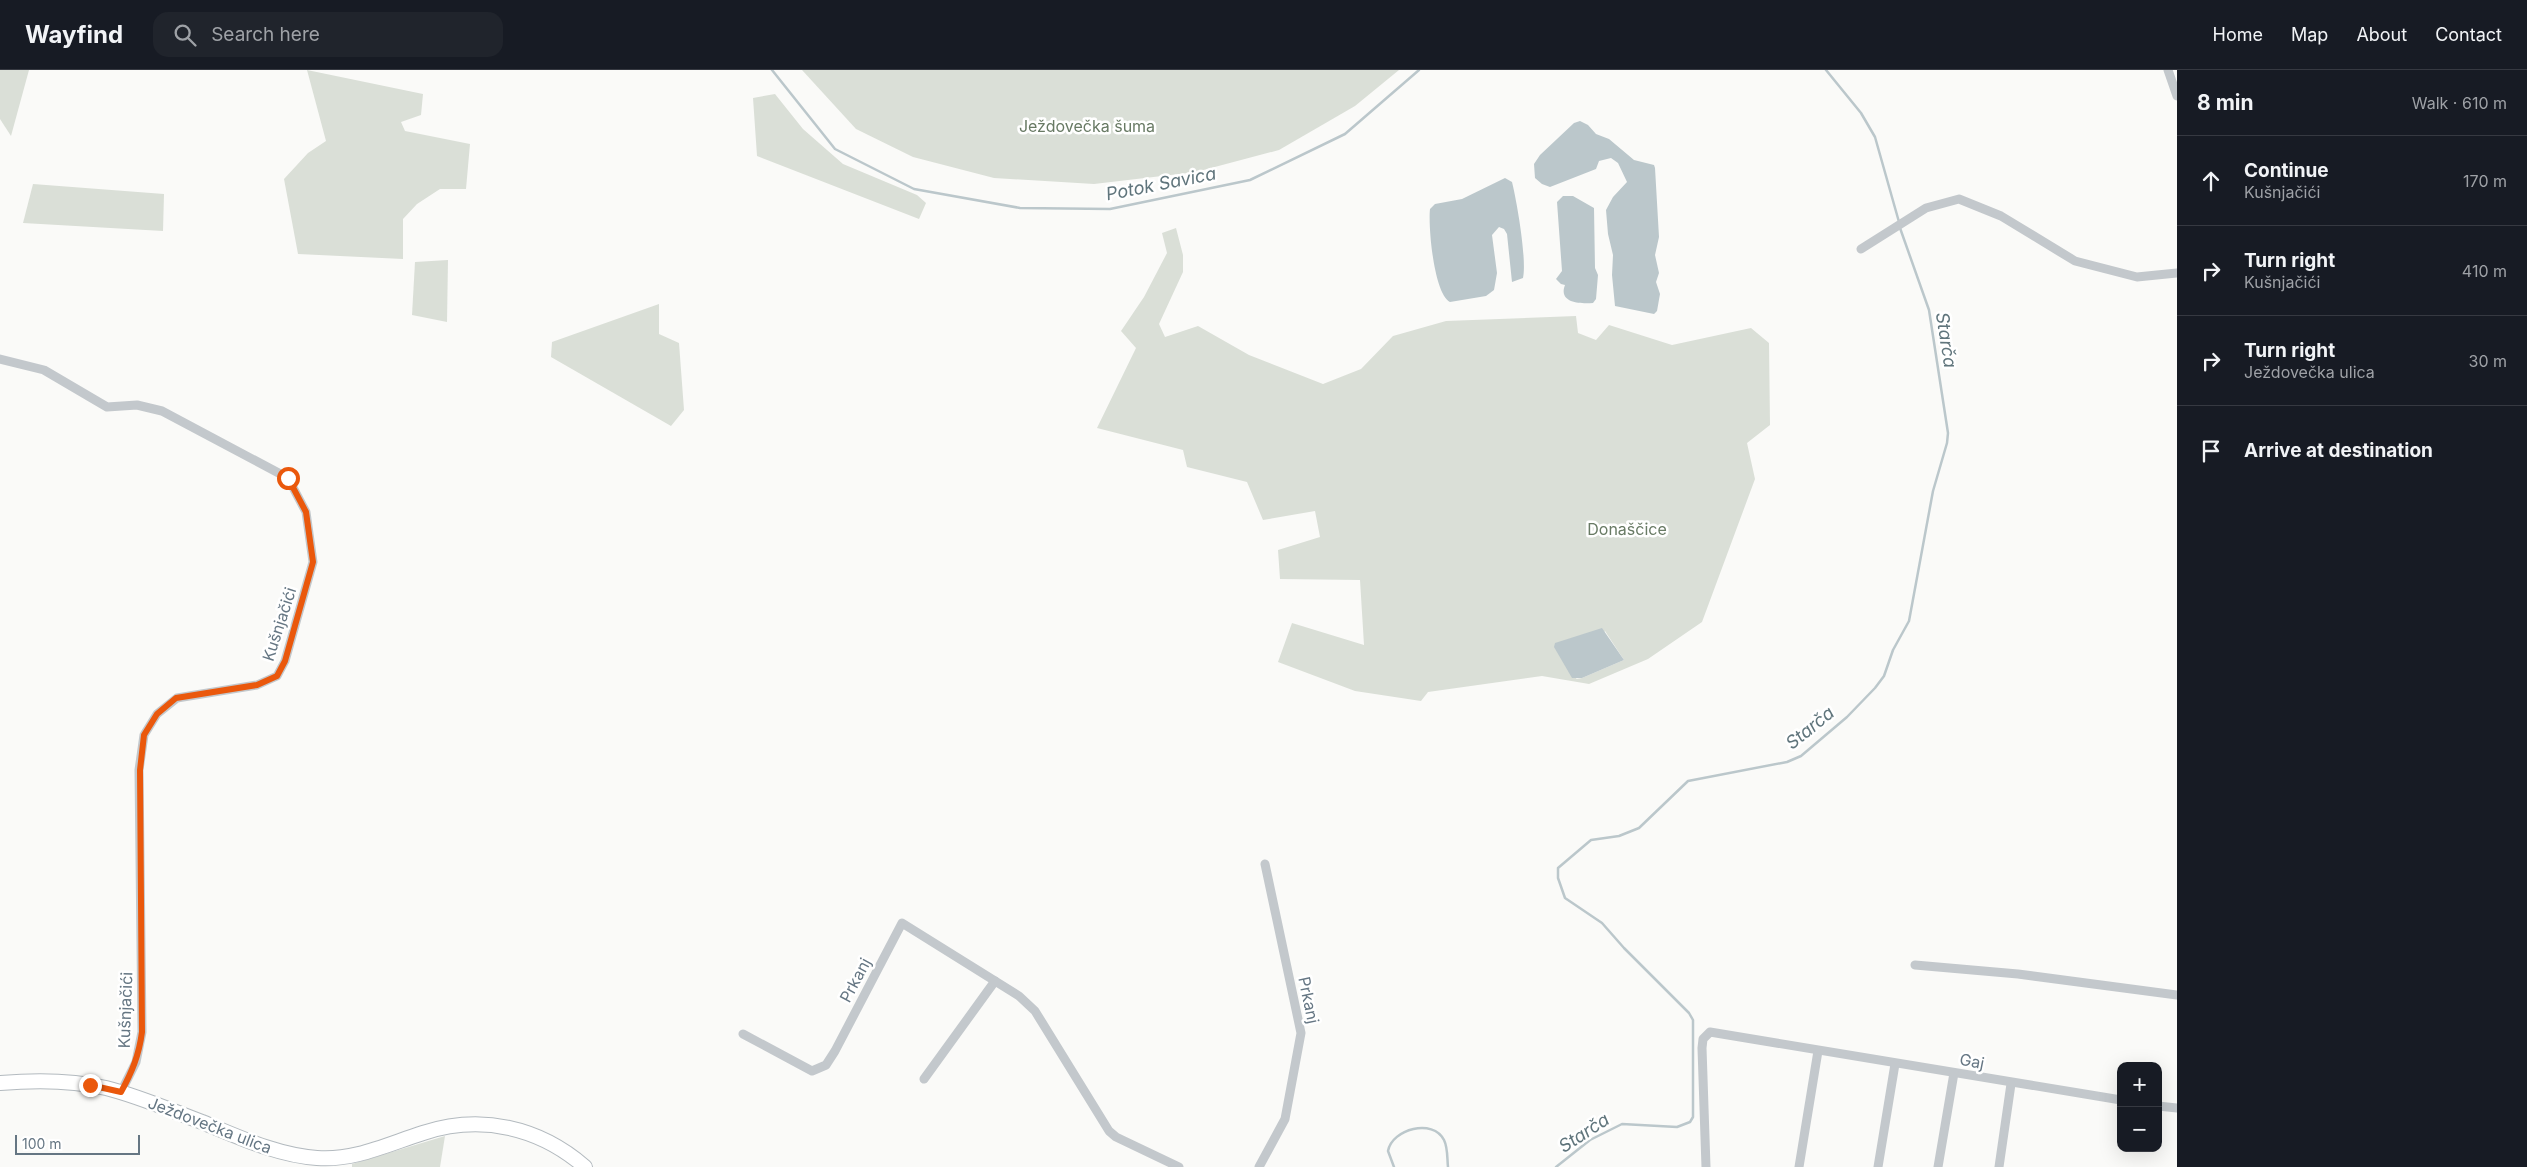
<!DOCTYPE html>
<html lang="en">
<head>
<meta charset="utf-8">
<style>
  body { margin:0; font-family:Inter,sans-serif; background:#20242c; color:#f1f3f6 }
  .controls { position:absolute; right:15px; bottom:15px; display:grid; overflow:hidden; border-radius:10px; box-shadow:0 5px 20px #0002 }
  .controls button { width:45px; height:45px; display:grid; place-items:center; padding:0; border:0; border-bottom:1px solid #363941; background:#171b24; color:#f1f3f6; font:25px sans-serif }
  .scale { position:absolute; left:15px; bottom:12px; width:125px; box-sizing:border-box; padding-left:5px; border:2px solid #657683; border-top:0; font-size:14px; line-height:18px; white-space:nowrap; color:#657683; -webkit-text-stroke:4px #fff; paint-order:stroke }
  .stop { position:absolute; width:15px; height:15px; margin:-11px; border:4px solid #ea580c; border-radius:50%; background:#fff }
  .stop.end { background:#ea580c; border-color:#fff; box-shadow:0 1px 5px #0008 }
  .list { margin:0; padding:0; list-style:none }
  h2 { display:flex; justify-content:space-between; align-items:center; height:65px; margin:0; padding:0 20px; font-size:21px }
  h2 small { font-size:16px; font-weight:400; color:#9ea1a6 }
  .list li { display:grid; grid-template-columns:32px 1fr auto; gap:15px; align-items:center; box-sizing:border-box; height:90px; padding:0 20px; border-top:1px solid #363941 }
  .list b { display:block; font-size:19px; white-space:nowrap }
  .list p { margin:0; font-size:16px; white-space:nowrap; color:#9ea1a6 }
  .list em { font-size:16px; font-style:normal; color:#9ea1a6 }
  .icon { flex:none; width:28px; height:28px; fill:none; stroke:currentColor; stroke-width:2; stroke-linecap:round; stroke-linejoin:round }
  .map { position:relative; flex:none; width:2177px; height:1097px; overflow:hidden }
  header { display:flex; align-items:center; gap:30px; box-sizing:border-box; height:70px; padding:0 25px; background:#171b24; border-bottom:1px solid #363941 }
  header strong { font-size:24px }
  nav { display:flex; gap:28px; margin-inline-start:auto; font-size:18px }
  .search { width:350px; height:45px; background:#20242c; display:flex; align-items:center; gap:12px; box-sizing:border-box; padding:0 18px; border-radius:15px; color:#9ea1a6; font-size:19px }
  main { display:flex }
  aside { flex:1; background:#171b24 }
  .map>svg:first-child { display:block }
  .green { fill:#dadfd7; fill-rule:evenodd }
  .water { fill:#bbc7cb }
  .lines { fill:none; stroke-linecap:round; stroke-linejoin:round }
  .stream { stroke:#bbc7cb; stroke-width:2.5 }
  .secondary-casing { stroke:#b3babf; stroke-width:16 }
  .minor { stroke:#c3c8cc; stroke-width:9 }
  .secondary { stroke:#fff; stroke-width:14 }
  .route { stroke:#ea580c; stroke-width:6 }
  .labels { text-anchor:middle; stroke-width:5; stroke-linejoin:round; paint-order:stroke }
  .park-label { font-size:16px; fill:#687a64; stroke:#fff }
  .street-label { font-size:16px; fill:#657683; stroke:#fff }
  .water-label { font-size:18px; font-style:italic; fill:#60757c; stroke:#fff }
</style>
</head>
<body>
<header>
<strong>Wayfind</strong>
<div class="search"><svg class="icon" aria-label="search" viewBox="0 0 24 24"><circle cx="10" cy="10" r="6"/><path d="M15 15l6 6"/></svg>Search here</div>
<nav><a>Home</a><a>Map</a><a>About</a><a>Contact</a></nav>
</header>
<main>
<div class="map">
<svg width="2177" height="1097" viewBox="0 0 2177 1097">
  <rect width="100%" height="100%" fill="#fafaf8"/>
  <g class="green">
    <path d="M 0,0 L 29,0 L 11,66 L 0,49 Z"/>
    <path d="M 307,0 L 423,24 L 421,45 L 401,52 L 405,61 L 470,74 L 466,119 L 440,119 L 417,134 L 403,149 L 403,189 L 298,184 L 284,109 L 308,83 L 326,71 Z"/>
    <path d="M 802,0 L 1399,0 L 1355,36 L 1279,80 L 1196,102 L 1094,114 L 994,108 L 913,87 L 856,59 Z"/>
    <path d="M 775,24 L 803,59 L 843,94 L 917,125 L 926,133 L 919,149 L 757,86 L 753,28 Z"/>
    <path d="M 33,114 L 164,124 L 163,161 L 23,153 Z"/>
    <path d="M 1176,158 L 1183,185 L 1183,202 L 1159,254 L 1165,267 L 1198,256 L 1249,285 L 1323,314 L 1361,299 L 1393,266 L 1446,251 L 1576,246 L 1578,263 L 1596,270 L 1609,255 L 1672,275 L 1751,258 L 1769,273 L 1770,355 L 1747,373 L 1755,409 L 1702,552 L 1648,589 L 1589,614 L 1542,606 L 1428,622 L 1421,631 L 1355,621 L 1278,592 L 1292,553 L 1364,575 L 1360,510 L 1280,509 L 1278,480 L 1320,467 L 1315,441 L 1263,450 L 1247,412 L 1187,397 L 1183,380 L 1097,358 L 1136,278 L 1121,261 L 1144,227 L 1167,183 L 1162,163 ZM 1605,561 L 1624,590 L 1582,608 L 1576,609 Z"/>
    <path d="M 448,190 L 447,252 L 412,245 L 415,192 Z"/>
    <path d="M 659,234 L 659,264 L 679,273 L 684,340 L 671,356 L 551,287 L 552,272 Z"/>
    <path d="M 445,1066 L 440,1097 L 352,1097 L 352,1094 Z"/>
  </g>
  <g class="water">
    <path d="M 1580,51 L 1588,55 L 1596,64 L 1609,69 L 1634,90 L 1654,95 L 1655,98 L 1659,167 L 1655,185 L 1659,203 L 1656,212 L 1660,224 L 1657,241 L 1654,244 L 1615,236 L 1612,205 L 1613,185 L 1608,164 L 1606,140 L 1613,127 L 1627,112 L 1618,93 L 1611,88 L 1599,91 L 1596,99 L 1550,117 L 1542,114 L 1535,108 L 1534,94 L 1540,85 L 1574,53 Z"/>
    <path d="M 1505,108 L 1512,112 C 1517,132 1527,190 1523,208 L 1512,212 L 1507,164 L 1504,159 L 1499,157 L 1492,165 L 1497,203 L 1494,220 L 1486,226 L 1450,232 C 1434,224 1428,157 1430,139 L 1435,134 L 1462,129 Z"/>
    <path d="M 1563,126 L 1573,126 L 1594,138 L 1595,198 L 1598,205 L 1596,229 L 1593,233 C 1580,234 1558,233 1565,215 L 1561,214 L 1556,209 L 1562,201 L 1557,132 Z"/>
    <path d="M 1602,558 L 1624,590 L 1582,608 L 1572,608 L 1554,577 L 1555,573 Z"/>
  </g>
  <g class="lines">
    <g class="stream">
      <path d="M 772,0 L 835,79 L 914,119 L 1020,138 L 1110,139 L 1250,110 L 1345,64 L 1419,0"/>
      <path d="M 1826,0 L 1861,43 L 1875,67 L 1899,152"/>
      <path d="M 1394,1097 L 1388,1081 C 1392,1059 1433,1048 1444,1070 C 1448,1078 1447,1088 1448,1097"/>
      <path d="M 1556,1097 L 1590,1070 L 1622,1054 L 1677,1057 L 1690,1052 L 1693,1047 L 1693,950 L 1689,943 L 1624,878 L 1602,853 L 1565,828 L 1558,808 L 1558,798 L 1591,770 L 1619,766 L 1639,758 L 1688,711 L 1787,692 L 1801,686 L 1847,647 L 1875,618 L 1884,606 L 1893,580 L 1909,551 L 1933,421 L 1947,373 L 1948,363 L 1929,240 L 1900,158"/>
    </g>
    <g class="secondary-casing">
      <path id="secondary" d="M 0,1013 C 34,1010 72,1010 106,1018 C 138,1026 170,1040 202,1052 C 239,1067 276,1085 317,1088 C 354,1091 388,1074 423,1063 C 481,1044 539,1057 585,1097"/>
    </g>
    <g class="minor">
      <path d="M 2168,0 L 2177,26"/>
      <path d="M 1861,179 L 1926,138 L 1959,129 L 2001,146 L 2075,191 L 2137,207 L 2177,203"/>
      <path d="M 0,289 L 44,300 L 107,337 L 137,335 L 162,341 L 288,408 L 306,442 L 313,492 L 285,591 L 277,606 L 257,615 L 177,628 L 157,644 L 144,665 L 139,700 L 142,962 L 136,992 L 121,1022"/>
      <path d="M 1915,895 L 2018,904 L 2177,925"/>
      <path d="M 743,964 L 812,1001 L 826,995 L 835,981 L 902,853 L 1019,926 L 1035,941 L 1109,1061 L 1116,1067 L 1179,1097"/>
      <path d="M 924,1009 L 995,911"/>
      <path d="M 2158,1036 L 2177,1038"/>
      <path d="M 1259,1097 L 1285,1049 L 1301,963 L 1265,794"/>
      <path d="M 1706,1097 L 1702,978 L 1703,969 L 1710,962 L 2121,1030"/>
      <path d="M 1799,1097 L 1818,981"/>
      <path d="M 1878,1097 L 1895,994"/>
      <path d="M 1938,1097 L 1954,1003"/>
      <path d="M 1999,1097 L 2011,1014"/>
    </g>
    <use href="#secondary" class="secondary"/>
  </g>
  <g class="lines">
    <path class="route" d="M 90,1015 L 121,1022 C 132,1002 139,985 142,962 L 140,700 L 144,665 L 157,644 L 176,628 L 257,615 L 277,606 L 285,591 L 313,492 L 306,442 L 288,408"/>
  </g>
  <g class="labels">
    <g class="park-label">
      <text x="1087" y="62">Ježdovečka šuma</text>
      <text x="1627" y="465">Donaščice</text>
    </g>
    <g class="street-label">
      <text transform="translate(279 554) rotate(-72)" y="6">Kušnjačići</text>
      <text transform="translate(855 910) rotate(-62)" y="6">Prkanj</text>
      <text transform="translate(1309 930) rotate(78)" y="6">Prkanj</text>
      <text transform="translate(125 940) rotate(-88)" y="6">Kušnjačići</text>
      <text transform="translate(1972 991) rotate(11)" y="6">Gaj</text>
      <text transform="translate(210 1055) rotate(21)" y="6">Ježdovečka ulica</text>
    </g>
    <g class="water-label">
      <text transform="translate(1161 114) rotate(-11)" y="6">Potok Savica</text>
      <text transform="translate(1946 270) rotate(81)" y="6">Starča</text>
      <text transform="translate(1810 658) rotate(-39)" y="6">Starča</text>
      <text transform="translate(1584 1063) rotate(-33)" y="6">Starča</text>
    </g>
  </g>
</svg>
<div class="controls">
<button>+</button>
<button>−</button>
</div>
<div class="scale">100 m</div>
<div class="stop" style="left:288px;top:408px"></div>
<div class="stop end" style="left:90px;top:1015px"></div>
</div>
<aside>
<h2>8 min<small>Walk · 610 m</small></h2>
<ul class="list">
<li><svg class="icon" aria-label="ahead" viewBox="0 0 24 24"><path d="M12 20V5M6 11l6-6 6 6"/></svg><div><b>Continue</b><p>Kušnjačići</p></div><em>170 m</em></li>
<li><svg class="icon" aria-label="right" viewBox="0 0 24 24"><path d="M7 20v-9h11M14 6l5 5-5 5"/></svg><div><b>Turn right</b><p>Kušnjačići</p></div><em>410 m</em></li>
<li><svg class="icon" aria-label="right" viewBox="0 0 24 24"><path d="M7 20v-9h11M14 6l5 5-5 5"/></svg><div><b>Turn right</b><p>Ježdovečka ulica</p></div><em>30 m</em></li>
<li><svg class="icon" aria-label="arrive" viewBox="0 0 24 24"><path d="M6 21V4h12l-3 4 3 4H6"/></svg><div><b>Arrive at destination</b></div></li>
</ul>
</aside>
</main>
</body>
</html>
